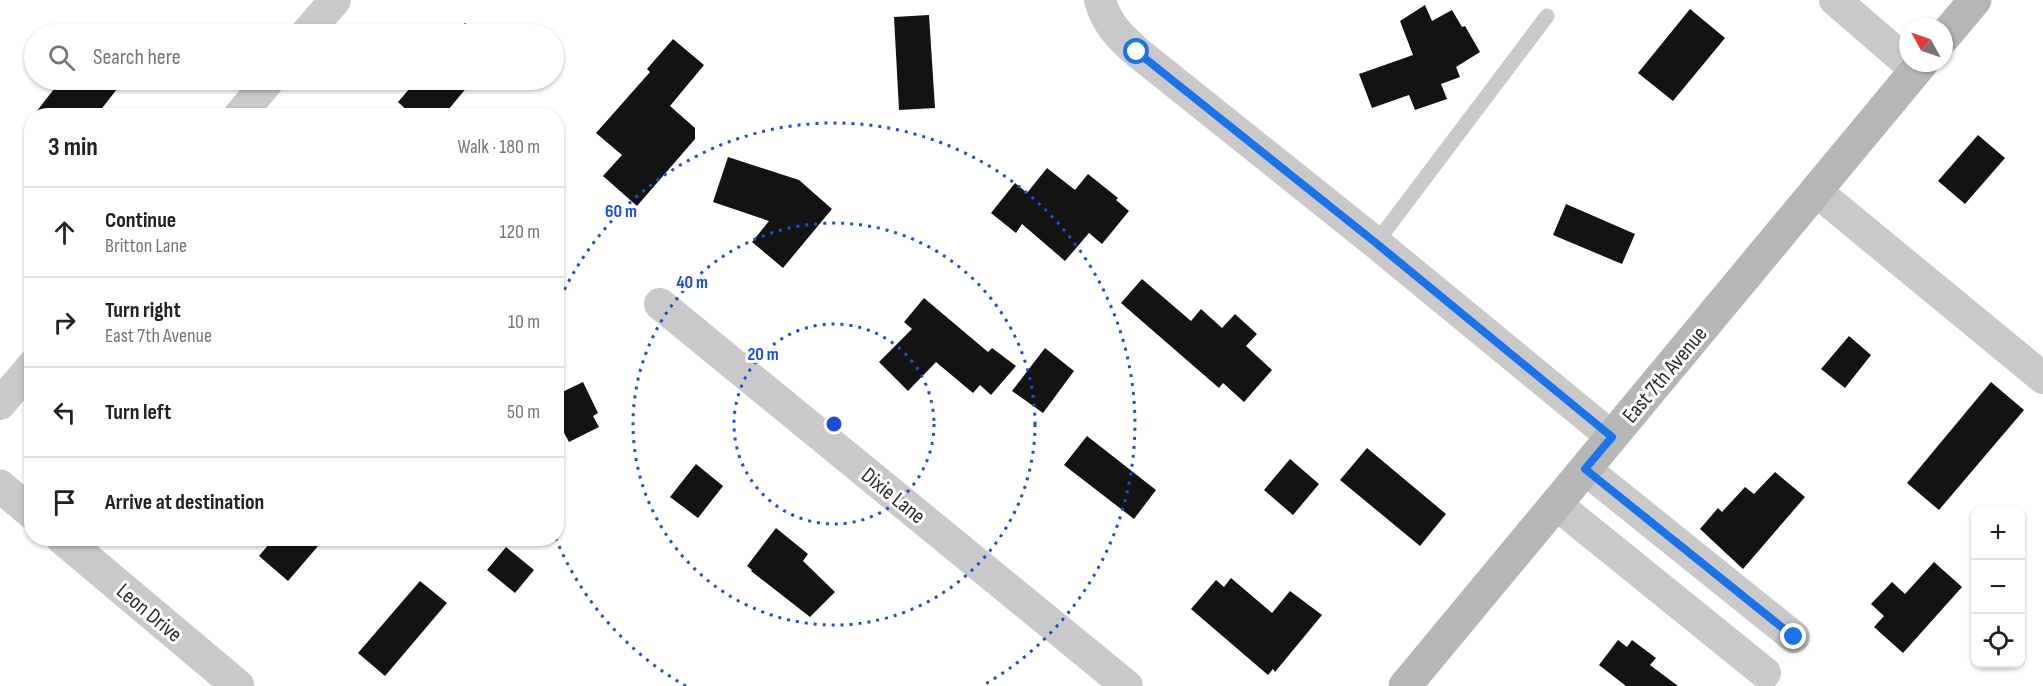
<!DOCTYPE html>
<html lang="en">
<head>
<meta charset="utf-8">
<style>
  body { margin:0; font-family:"Sofia Sans Condensed",sans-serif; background:#f2f2f2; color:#222 }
  .controls { position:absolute; right:18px; bottom:18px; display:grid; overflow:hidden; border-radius:12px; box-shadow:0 2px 4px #0004 }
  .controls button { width:54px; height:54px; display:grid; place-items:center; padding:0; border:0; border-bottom:2px solid #e0e0e0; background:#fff; color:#222; font:30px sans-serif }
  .compass { position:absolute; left:1899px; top:18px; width:54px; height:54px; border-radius:50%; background:#fff; box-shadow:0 2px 4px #0004; rotate:310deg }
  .stop { position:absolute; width:18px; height:18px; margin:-14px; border:4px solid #1a73e8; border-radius:50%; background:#fff }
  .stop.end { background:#1a73e8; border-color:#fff; box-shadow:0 2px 6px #0008 }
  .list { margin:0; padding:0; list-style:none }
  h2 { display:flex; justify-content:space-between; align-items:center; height:78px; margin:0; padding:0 24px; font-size:26px }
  h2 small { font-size:20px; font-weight:400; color:#767676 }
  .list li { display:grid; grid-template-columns:39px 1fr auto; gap:18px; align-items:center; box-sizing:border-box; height:90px; padding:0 24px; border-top:2px solid #e0e0e0 }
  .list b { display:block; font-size:22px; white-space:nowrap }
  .list p { margin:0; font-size:20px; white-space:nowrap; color:#767676 }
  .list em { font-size:20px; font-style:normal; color:#767676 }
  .icon { flex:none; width:33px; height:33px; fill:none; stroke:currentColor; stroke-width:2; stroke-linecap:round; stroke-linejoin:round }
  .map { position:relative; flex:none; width:2043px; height:686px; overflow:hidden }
  .search { position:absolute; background:#fff; box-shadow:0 2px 4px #0004; left:24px; top:24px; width:540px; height:66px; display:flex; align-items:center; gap:15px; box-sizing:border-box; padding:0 21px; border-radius:33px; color:#767676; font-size:22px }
  .panel { position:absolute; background:#fff; box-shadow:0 2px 4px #0004; left:24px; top:108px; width:540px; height:438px; border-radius:24px }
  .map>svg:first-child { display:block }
  .building { fill:#131313 }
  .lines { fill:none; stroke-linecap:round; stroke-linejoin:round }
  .service { stroke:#c9c9c9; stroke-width:15 }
  .minor { stroke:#c9c9c9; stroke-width:32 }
  .tertiary { stroke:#c9c9c9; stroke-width:33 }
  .secondary { stroke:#b6b6b6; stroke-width:33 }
  .route { stroke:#1a73e8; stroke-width:8 }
  .ring { fill:none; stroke:#1d4ed8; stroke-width:3; stroke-dasharray:3 6 }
  .labels { text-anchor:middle; stroke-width:6; stroke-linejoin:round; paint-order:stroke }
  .street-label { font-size:22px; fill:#2c2c2c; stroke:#fff }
  .centre { fill:#1d4ed8; stroke:#fff; stroke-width:3 }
  .ring-label { font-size:18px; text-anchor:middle; font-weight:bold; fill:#1d4ed8; stroke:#fff; stroke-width:6; stroke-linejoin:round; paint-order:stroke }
</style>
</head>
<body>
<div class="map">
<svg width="2043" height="686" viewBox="0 0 2043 686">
  <rect width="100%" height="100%" fill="#fff"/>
  <g class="building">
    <path d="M 1425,5 L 1432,21 L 1452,10 L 1462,27 L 1465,26 L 1480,52 L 1456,67 L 1460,77 L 1441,84 L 1447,99 L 1415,110 L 1409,95 L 1372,108 L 1359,74 L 1413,55 L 1400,21 Z"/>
    <path d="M 1690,9 L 1725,38 L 1673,101 L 1638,73 Z"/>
    <path d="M 929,15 L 935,108 L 899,110 L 894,17 Z"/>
    <path d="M 465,23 L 478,34 L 455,34 Z"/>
    <path d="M 673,39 L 704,65 L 670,106 L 695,128 L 695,139 L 637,206 L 603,176 L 622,155 L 596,133 L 650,72 L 647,69 Z"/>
    <path d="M 61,80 L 124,80 L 96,116 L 33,116 Z"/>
    <path d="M 417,80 L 473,80 L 443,116 L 413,116 L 398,102 Z"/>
    <path d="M 1978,135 L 2005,158 L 1965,204 L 1938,181 Z"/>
    <path d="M 728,157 L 799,180 L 832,209 L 783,268 L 752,242 L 769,221 L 713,202 Z"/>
    <path d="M 1047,168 L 1075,190 L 1088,174 L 1118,198 L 1116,200 L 1129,211 L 1102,244 L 1089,233 L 1065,261 L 1022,224 L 1016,233 L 991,213 L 1015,183 L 1027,193 Z"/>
    <path d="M 1566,204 L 1635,234 L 1622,264 L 1553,235 Z"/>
    <path d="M 1142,279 L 1191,321 L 1201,309 L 1222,328 L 1235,314 L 1257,334 L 1246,346 L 1272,370 L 1244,402 L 1223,383 L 1219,388 L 1121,303 Z"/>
    <path d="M 924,298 L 988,352 L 992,348 L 1016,366 L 991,395 L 980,385 L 973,393 L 936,362 L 908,391 L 879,362 L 912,329 L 904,322 Z"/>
    <path d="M 1849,336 L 1871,355 L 1845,388 L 1821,369 Z"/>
    <path d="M 1045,348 L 1074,371 L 1043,413 L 1012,391 Z"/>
    <path d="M 583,382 L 598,413 L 593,416 L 599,427 L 569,442 L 556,418 L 556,395 Z"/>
    <path d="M 1991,382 L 2024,410 L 1939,510 L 1907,483 Z"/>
    <path d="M 1087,436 L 1156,490 L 1134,519 L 1064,465 Z"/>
    <path d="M 1367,448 L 1446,514 L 1420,546 L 1340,480 Z"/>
    <path d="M 1290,459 L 1319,484 L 1293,515 L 1264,490 Z"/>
    <path d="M 696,464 L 723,486 L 698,518 L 670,497 Z"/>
    <path d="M 1775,472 L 1805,497 L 1743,569 L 1700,529 L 1718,508 L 1722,512 L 1745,487 L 1754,494 Z"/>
    <path d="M 776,528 L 808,554 L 803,561 L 835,592 L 810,617 L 751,571 L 752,570 L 747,566 Z"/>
    <path d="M 274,538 L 325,538 L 288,581 L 259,556 Z"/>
    <path d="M 506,547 L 534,570 L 515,593 L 487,570 Z"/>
    <path d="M 1934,562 L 1962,587 L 1903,653 L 1874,627 L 1884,616 L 1871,604 L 1892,582 L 1905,594 Z"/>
    <path d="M 1231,578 L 1272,613 L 1290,591 L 1322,615 L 1275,672 L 1273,669 L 1268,675 L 1191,609 L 1216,580 L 1224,587 Z"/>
    <path d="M 420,581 L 447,603 L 385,676 L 358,653 Z"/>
    <path d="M 1618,640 L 1627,647 L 1632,640 L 1656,658 L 1650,665 L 1678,686 L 1626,686 L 1599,665 Z"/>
  </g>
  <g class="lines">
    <path class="service" d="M 1376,243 L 1547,16"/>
    <g class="minor">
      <path d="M 1100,0 C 1106,23 1119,36 1137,52 L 1376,243 L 1612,437"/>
      <path d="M 1835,0 L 1908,63"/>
      <path d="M 306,34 L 335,0"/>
      <path d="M 239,116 L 269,80"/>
      <path d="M 1816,191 L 2043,378"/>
      <path d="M 660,304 L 1127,686"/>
      <path d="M 0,404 L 32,366"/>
      <path d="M 1585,469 L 1794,637"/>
      <path d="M 1556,504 L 1765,673"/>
    </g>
    <g class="tertiary">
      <path d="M 0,486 L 32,513"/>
      <path d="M 62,538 L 238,686"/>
    </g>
    <g class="secondary">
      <path d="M 1944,37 L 1975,0"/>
      <path d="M 1405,686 L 1922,63"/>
    </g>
  </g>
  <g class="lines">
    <path class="route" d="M 1137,52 L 1376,243 L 1612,437 L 1585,469 L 1794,637"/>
  </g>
  <g class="ring">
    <circle cx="834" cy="424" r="100"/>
    <circle cx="834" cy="424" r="201"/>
    <path d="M686 686A301 301 0 0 1 556 539M557 306A301 301 0 1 1 982 686"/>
  </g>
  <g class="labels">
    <g class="street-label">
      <text transform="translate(1664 374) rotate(-50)" y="8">East 7th Avenue</text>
      <text transform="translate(894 495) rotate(39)" y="8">Dixie Lane</text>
      <text transform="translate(150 612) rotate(40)" y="8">Leon Drive</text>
    </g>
  </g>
  <circle cx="834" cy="424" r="9" class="centre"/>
  <g class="ring-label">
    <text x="621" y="217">60 m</text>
    <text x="692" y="288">40 m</text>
    <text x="763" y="360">20 m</text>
  </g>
</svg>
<div class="controls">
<button>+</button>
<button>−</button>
<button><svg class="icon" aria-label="locate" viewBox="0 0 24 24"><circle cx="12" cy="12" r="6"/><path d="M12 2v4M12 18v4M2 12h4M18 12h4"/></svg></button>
</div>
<svg class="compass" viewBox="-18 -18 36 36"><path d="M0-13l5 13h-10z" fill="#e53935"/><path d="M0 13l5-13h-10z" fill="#767676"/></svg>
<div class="stop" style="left:1137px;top:52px"></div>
<div class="stop end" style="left:1794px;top:637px"></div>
<div class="search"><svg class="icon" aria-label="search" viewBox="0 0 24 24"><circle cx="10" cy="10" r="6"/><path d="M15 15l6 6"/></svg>Search here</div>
<section class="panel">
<h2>3 min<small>Walk · 180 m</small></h2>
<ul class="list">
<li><svg class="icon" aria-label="ahead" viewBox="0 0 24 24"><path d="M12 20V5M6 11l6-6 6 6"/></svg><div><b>Continue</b><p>Britton Lane</p></div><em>120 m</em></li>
<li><svg class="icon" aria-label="right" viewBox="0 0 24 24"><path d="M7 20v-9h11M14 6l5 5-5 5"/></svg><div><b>Turn right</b><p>East 7th Avenue</p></div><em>10 m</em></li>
<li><svg class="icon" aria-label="left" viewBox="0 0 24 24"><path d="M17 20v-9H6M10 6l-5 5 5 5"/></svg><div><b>Turn left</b></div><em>50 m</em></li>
<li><svg class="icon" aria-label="arrive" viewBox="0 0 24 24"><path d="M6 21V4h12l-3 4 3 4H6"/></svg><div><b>Arrive at destination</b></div></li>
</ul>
</section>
</div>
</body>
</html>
